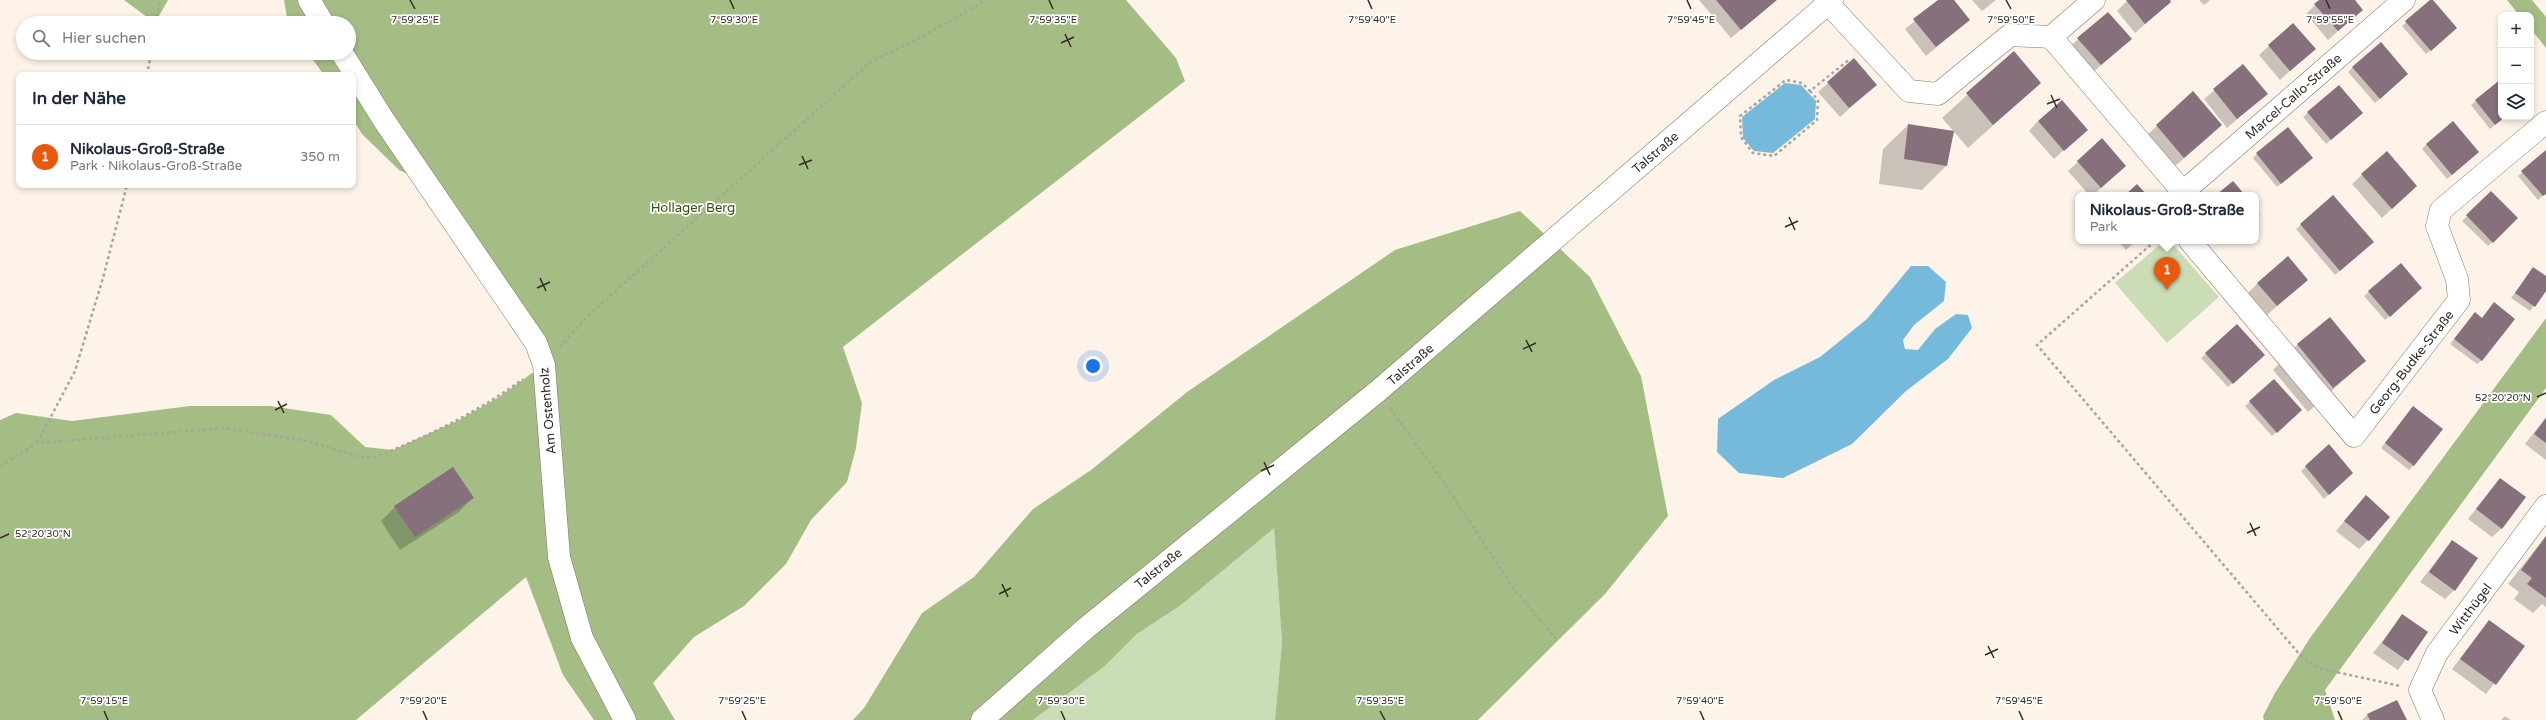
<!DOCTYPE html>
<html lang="de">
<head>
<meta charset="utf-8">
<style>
  body { margin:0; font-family:"Varela Round",sans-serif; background:#f6f6f7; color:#1f2937 }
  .controls { position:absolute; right:12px; top:12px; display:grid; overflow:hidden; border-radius:8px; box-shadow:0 2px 6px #0003 }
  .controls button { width:36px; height:36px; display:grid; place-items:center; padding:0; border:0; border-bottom:1px solid #e0e1e3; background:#fff; color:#1f2937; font:20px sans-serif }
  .you { position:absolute; left:1093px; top:366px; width:14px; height:14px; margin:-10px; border:3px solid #fff; border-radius:50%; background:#1a73e8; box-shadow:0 0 0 6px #1a73e833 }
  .badge { display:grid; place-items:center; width:26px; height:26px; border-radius:50%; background:#ea580c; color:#fff; font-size:13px; font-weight:700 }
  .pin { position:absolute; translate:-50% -33px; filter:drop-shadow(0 1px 2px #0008) }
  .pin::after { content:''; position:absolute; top:21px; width:14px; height:12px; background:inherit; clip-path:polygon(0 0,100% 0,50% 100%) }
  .popup { position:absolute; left:2075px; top:192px; width:184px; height:52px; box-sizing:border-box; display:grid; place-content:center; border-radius:8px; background:#fff; filter:drop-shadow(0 1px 3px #0005); font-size:13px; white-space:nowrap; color:#747a83 }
  .popup b { font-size:15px; color:#1f2937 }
  .popup::after { content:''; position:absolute; left:50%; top:100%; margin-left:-8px; border:8px solid transparent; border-top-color:#fff }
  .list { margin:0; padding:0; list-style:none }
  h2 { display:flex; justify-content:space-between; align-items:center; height:52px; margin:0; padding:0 16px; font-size:17px }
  h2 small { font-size:13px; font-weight:400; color:#747a83 }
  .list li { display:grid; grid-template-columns:26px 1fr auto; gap:12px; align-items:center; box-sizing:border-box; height:64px; padding:0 16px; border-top:1px solid #e0e1e3 }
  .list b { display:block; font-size:15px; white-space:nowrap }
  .list p { margin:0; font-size:13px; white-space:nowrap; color:#747a83 }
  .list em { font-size:13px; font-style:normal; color:#747a83 }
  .icon { flex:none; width:22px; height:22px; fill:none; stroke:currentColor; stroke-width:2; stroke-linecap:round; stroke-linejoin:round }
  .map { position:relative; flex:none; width:2546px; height:720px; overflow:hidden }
  .search { position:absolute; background:#fff; box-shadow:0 2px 6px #0003; left:16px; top:16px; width:340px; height:44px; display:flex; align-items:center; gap:10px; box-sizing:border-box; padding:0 14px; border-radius:22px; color:#747a83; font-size:15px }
  .panel { position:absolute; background:#fff; box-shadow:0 2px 6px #0003; left:16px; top:72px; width:340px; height:116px; border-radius:8px }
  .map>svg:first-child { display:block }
  .green { fill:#caddb7 }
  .forest { fill:#a3bd84 }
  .water { fill:#76badb }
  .shadow { fill:#0003 }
  .building { fill:#85707b }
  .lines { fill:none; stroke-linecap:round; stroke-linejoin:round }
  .minor-casing { stroke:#847666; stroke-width:23 }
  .path { stroke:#aca49a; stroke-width:2.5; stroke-dasharray:3 3; stroke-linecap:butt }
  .minor { stroke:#fff; stroke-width:22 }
  .ticks { fill:none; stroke:#332c25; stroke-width:1.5 }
  .labels { text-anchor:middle; stroke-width:3.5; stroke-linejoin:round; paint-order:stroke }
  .street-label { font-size:13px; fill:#332c25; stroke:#fff }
  .park-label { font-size:13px; fill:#364e11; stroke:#fff }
  .ticks-label { font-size:10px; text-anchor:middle; fill:#332c25; stroke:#fff; stroke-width:3.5; stroke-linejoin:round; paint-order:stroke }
</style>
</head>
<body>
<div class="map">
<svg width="2546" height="720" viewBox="0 0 2546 720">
  <rect width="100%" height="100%" fill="#fdf3e8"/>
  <g class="green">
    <path d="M 2164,241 L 2170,241 L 2219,297 L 2167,343 L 2115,283 Z"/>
    <path d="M 1274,527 L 1282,642 L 1275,720 L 1033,720 L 1105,666 L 1137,634 L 1181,605 Z"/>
  </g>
  <g class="forest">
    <path d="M 124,0 L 168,0 L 155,23 Z"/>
    <path d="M 284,0 L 1126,0 L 1176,58 L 1185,81 L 843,347 L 862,403 L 856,448 L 847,482 L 811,520 L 786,564 L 744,606 L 694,637 L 653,683 L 675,720 L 594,720 L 563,675 L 526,577 L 356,720 L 0,720 L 0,420 L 16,413 L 72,421 L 190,406 L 270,406 L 331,415 L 365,447 L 393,450 L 459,420 L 499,397 L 543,365 L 428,184 L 399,170 L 362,134 L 353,119 L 353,75 L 324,75 L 308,53 L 349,53 L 349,23 L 288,23 Z"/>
    <path d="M 2507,0 L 2532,0 L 2546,17 L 2546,48 L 2531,29 L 2531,15 L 2519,15 Z"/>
    <path d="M 1520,211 L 1590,277 L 1641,376 L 1668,516 L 1605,594 L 1478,720 L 1275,720 L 1282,642 L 1274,528 L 1181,605 L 1137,634 L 1105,666 L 1033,720 L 853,720 L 864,708 L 922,613 L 974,577 L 1033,509 L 1091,470 L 1187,392 L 1395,250 Z"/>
    <path d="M 2546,318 L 2546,388 L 2325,690 L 2335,720 L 2264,720 L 2263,716 L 2275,693 L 2310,638 Z"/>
  </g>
  <g class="water">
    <path d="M 1785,83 L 1801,85 L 1816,101 L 1815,119 L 1773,153 L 1754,151 L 1743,138 L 1742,117 Z"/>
    <path d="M 1911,266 L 1928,266 L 1946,282 L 1944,301 L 1914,325 L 1903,340 L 1905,349 L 1918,350 L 1935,329 L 1956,314 L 1968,315 L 1972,328 L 1948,359 L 1906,391 L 1852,444 L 1783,478 L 1739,473 L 1717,452 L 1718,419 L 1774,380 L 1820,357 L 1867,319 Z"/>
  </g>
  <g class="shadow">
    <path d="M 1699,0 L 1776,0 L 1731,38 Z"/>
    <path d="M 1940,0 L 1953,0 L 1969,20 L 1926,56 L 1905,29 Z"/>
    <path d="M 1972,0 L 1996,0 L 1982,11 Z"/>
    <path d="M 2128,0 L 2169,0 L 2170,2 L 2135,33 L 2117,11 Z"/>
    <path d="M 2199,0 L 2210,0 L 2204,5 Z"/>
    <path d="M 2320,0 L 2354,0 L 2362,10 L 2328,40 L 2306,14 Z"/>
    <path d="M 2431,0 L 2451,32 L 2426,54 L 2402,26 Z"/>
    <path d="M 2108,14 L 2121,48 L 2091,74 L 2068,48 Z"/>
    <path d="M 2293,24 L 2314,49 L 2280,80 L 2259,55 Z"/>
    <path d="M 2014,52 L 2040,83 L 1968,148 L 1942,118 Z"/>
    <path d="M 1854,60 L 1866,94 L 1840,117 L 1818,92 Z"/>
    <path d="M 2243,66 L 2266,94 L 2227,128 L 2204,99 Z"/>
    <path d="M 2353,67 L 2403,78 L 2375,103 L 2348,72 Z"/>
    <path d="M 2501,80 L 2501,117 L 2505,117 L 2490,129 L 2471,105 Z"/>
    <path d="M 2339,86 L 2357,117 L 2326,144 L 2303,117 Z"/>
    <path d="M 2193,93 L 2212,134 L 2175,166 L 2147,135 Z"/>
    <path d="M 2038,121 L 2086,130 L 2054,159 L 2029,131 Z"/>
    <path d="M 1908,125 L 1952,131 L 1946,166 L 1922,190 L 1879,184 L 1883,149 Z"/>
    <path d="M 2102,140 L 2125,166 L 2093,195 L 2089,195 L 2068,171 Z"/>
    <path d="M 2427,144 L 2474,156 L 2447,179 L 2422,149 Z"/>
    <path d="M 2546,151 L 2546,193 L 2538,200 L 2518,176 Z"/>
    <path d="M 2386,153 L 2416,186 L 2382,218 L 2352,184 Z"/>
    <path d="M 2257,154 L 2307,162 L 2277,187 L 2253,158 Z"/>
    <path d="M 2491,192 L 2517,218 L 2488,246 L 2462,221 Z"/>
    <path d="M 2333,196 L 2373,242 L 2335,275 L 2296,229 Z"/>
    <path d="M 2256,210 L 2260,215 L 2256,219 Z"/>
    <path d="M 2118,241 L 2136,241 L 2126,250 Z"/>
    <path d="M 2223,241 L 2230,241 L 2226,245 Z"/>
    <path d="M 2401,264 L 2417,292 L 2385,320 L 2364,296 Z"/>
    <path d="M 2533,268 L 2546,277 L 2546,289 L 2530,311 L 2511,298 Z"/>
    <path d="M 2306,280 L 2267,315 L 2248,293 L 2258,283 Z"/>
    <path d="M 2475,313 L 2482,360 L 2477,364 L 2450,344 Z"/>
    <path d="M 2330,319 L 2365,361 L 2308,412 L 2273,370 L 2297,345 Z"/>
    <path d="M 2206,354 L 2259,359 L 2228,387 L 2201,358 Z"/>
    <path d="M 2274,380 L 2296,415 L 2272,436 L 2245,406 Z"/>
    <path d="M 2413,407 L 2414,465 L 2409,470 L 2381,448 Z"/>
    <path d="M 2546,417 L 2546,460 L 2525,444 Z"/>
    <path d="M 2329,445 L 2351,473 L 2324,499 L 2301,471 Z"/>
    <path d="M 2500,479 L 2502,528 L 2492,537 L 2468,519 Z"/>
    <path d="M 472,498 L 459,512 L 400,550 L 381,521 L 395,507 Z"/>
    <path d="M 2357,506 L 2368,540 L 2359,549 L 2336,531 Z"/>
    <path d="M 2546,536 L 2546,607 L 2542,604 L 2533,613 L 2514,599 L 2519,592 L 2508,584 Z"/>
    <path d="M 2452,541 L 2454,590 L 2445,599 L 2420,582 Z"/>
    <path d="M 2402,616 L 2426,632 L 2398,670 L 2373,653 Z"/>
    <path d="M 2489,621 L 2523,646 L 2486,694 L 2452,669 Z"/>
    <path d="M 2368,714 L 2406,720 L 2362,720 Z"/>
    <path d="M 2505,716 L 2511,720 L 2501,720 Z"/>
  </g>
  <g class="building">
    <path d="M 1716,0 L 1777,0 L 1741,30 Z"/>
    <path d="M 1938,0 L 1954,0 L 1970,20 L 1936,47 L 1913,19 Z"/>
    <path d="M 2126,0 L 2170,0 L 2171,2 L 2145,24 Z"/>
    <path d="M 2319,0 L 2355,0 L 2363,10 L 2338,31 L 2314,4 Z"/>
    <path d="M 2430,0 L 2433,0 L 2457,28 L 2431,51 L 2405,21 Z"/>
    <path d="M 2108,12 L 2132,39 L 2101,65 L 2077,38 Z"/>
    <path d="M 2293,23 L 2316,49 L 2290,71 L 2268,45 Z"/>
    <path d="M 2381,42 L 2408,74 L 2380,99 L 2352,67 Z"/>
    <path d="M 2014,51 L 2041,83 L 1993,125 L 1966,93 Z"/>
    <path d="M 1854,58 L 1877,85 L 1849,108 L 1827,82 Z"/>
    <path d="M 2243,64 L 2268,94 L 2237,119 L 2213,89 Z"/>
    <path d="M 2501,79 L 2501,117 L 2505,117 L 2495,125 L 2475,100 Z"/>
    <path d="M 2339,85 L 2363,113 L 2331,140 L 2307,112 Z"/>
    <path d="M 2193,91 L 2222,125 L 2184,158 L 2156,125 Z"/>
    <path d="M 2062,100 L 2088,130 L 2064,151 L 2038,121 Z"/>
    <path d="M 2453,121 L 2479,152 L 2452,175 L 2426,144 Z"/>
    <path d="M 1908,124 L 1954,131 L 1947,166 L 1904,159 Z"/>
    <path d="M 2288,127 L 2313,158 L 2281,184 L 2256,153 Z"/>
    <path d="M 2102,138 L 2126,166 L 2101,188 L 2077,161 Z"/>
    <path d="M 2546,150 L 2546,194 L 2543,196 L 2521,171 Z"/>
    <path d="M 2387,151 L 2417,186 L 2392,209 L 2361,174 Z"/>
    <path d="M 2233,181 L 2245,195 L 2216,195 Z"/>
    <path d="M 2137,184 L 2147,195 L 2125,195 Z"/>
    <path d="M 2491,191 L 2518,218 L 2493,243 L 2466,215 Z"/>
    <path d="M 2333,195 L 2374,242 L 2340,271 L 2300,224 Z"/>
    <path d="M 2288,256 L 2308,280 L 2277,306 L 2257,283 Z"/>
    <path d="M 2401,263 L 2422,288 L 2390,317 L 2368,291 Z"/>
    <path d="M 2533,267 L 2546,276 L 2546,291 L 2535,307 L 2515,293 Z"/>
    <path d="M 2494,302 L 2515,319 L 2482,361 L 2454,339 L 2475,312 L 2482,318 Z"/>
    <path d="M 2330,317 L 2366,361 L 2333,388 L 2297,344 Z"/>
    <path d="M 2237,324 L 2265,355 L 2233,384 L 2205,353 Z"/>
    <path d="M 2274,379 L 2302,410 L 2277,433 L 2249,401 Z"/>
    <path d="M 2413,406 L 2443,429 L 2414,466 L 2385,443 Z"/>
    <path d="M 2546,418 L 2546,443 L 2534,434 Z"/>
    <path d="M 2329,444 L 2353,473 L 2329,495 L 2305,466 Z"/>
    <path d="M 453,467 L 474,498 L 415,537 L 394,506 Z"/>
    <path d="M 2500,478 L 2526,497 L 2502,529 L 2476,509 Z"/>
    <path d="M 2366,495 L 2390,517 L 2369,541 L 2344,521 Z"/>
    <path d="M 2546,536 L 2546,598 L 2527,584 L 2532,578 L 2521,570 Z"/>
    <path d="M 2452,540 L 2478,558 L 2455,591 L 2429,572 Z"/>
    <path d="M 2402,614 L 2428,632 L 2408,661 L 2382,643 Z"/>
    <path d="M 2489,620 L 2525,646 L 2496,685 L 2460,659 Z"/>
    <path d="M 2397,700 L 2407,720 L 2370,720 L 2367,714 Z"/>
  </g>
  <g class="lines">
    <g class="minor-casing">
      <g id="minor">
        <path d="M 309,0 L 323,23"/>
        <path d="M 1825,0 L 1909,91 L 1938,94 L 2010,35 L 2051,37 L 2183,192 L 2183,195"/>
        <path d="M 2051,37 L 2094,0"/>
        <path d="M 342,53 L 383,119 L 536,343 L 544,365 L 559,557 L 582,638 L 625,720"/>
        <path d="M 2183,192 L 2404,0"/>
        <path d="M 2190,241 L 2354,436 L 2459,300 L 2457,279 L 2437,226 L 2441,210 L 2546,122"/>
        <path d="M 982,720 L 1086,628 L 1378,391 L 1832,0"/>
        <path d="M 2433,720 L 2420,690 L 2437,653 L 2546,506"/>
      </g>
    </g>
    <g class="path">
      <path d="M 156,23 L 160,0"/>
      <path d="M 147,75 L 151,53"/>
      <path d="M 1810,91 L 1818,100 L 1817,120 L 1774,156 L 1753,153 L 1741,137 L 1740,116 L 1786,80 L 1802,83 L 1810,91 L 1850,59"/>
      <path d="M 2155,241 L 2037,345 L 2300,655 L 2318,668 L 2400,686"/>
      <path d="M 560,347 L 590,314 L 873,60 L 910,43 L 987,0"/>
      <path d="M 1390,408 L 1445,484 L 1514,589 L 1558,641"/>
      <path d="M 37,443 L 75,371 L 103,278 L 127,185"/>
      <path d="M 0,466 L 37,443 L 223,428 L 308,441 L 360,457 L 375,457 C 427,437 478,412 523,379"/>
    </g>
    <use href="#minor" class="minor"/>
  </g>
  <path class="ticks" d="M 410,0 L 415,9M 730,0 L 734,9M 1049,0 L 1053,9M 1368,0 L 1372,9M 1687,0 L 1691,9M 2006,0 L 2011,9M 2326,0 L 2330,9M 1065,34 L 1071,47M 1061,43 L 1074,37M 2051,95 L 2057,108M 2047,104 L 2060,99M 802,156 L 808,169M 799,165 L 812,160M 1789,217 L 1795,230M 1785,227 L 1798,221M 540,278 L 546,291M 537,288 L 550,282M 1526,340 L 1532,352M 1523,349 L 1536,343M 2537,397 L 2546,393M 278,401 L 284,413M 275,410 L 287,404M 1264,462 L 1270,475M 1261,471 L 1274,465M 2250,523 L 2256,536M 2247,533 L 2260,527M 0,538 L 9,534M 1002,584 L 1008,597M 999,594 L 1011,588M 1988,646 L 1994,658M 1985,655 L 1998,649M 104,711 L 108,720M 423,711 L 427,720M 742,711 L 746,720M 1061,711 L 1065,720M 1380,711 L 1385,720M 1700,711 L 1704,720M 2019,711 L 2023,720M 2338,711 L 2342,720"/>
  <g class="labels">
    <g class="street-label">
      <text transform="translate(2293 96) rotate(-41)" y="5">Marcel-Callo-Straße</text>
      <text transform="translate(1655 152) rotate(-41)" y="5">Talstraße</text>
      <text transform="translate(2411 362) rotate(-52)" y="5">Georg-Budke-Straße</text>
      <text transform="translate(1410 364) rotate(-41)" y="5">Talstraße</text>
      <text transform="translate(547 411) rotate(-95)" y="5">Am Ostenholz</text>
      <text transform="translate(1158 568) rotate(-39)" y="5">Talstraße</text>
      <text transform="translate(2470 609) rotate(-53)" y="5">Witthügel</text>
    </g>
    <g class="park-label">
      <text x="693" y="212">Hollager Berg</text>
    </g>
  </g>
  <g class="ticks-label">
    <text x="415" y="23">7°59'25"E</text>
    <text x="734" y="23">7°59'30"E</text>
    <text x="1053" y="23">7°59'35"E</text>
    <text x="1372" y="23">7°59'40"E</text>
    <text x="1691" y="23">7°59'45"E</text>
    <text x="2011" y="23">7°59'50"E</text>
    <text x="2330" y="23">7°59'55"E</text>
    <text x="2503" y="401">52°20'20"N</text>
    <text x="43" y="537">52°20'30"N</text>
    <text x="104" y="704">7°59'15"E</text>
    <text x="423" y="704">7°59'20"E</text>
    <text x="742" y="704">7°59'25"E</text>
    <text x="1061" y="704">7°59'30"E</text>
    <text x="1380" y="704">7°59'35"E</text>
    <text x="1700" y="704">7°59'40"E</text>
    <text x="2019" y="704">7°59'45"E</text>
    <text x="2338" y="704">7°59'50"E</text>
  </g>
</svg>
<div class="controls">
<button>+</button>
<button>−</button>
<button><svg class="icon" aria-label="layers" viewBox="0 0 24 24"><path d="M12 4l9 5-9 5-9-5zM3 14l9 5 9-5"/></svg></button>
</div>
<div class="you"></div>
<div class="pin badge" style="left:2167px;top:290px">1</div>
<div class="popup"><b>Nikolaus-Groß-Straße</b>Park</div>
<div class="search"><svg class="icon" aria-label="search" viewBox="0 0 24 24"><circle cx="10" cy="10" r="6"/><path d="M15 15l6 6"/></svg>Hier suchen</div>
<section class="panel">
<h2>In der Nähe<small></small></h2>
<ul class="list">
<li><span class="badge">1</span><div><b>Nikolaus-Groß-Straße</b><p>Park · Nikolaus-Groß-Straße</p></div><em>350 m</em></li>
</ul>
</section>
</div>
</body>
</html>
